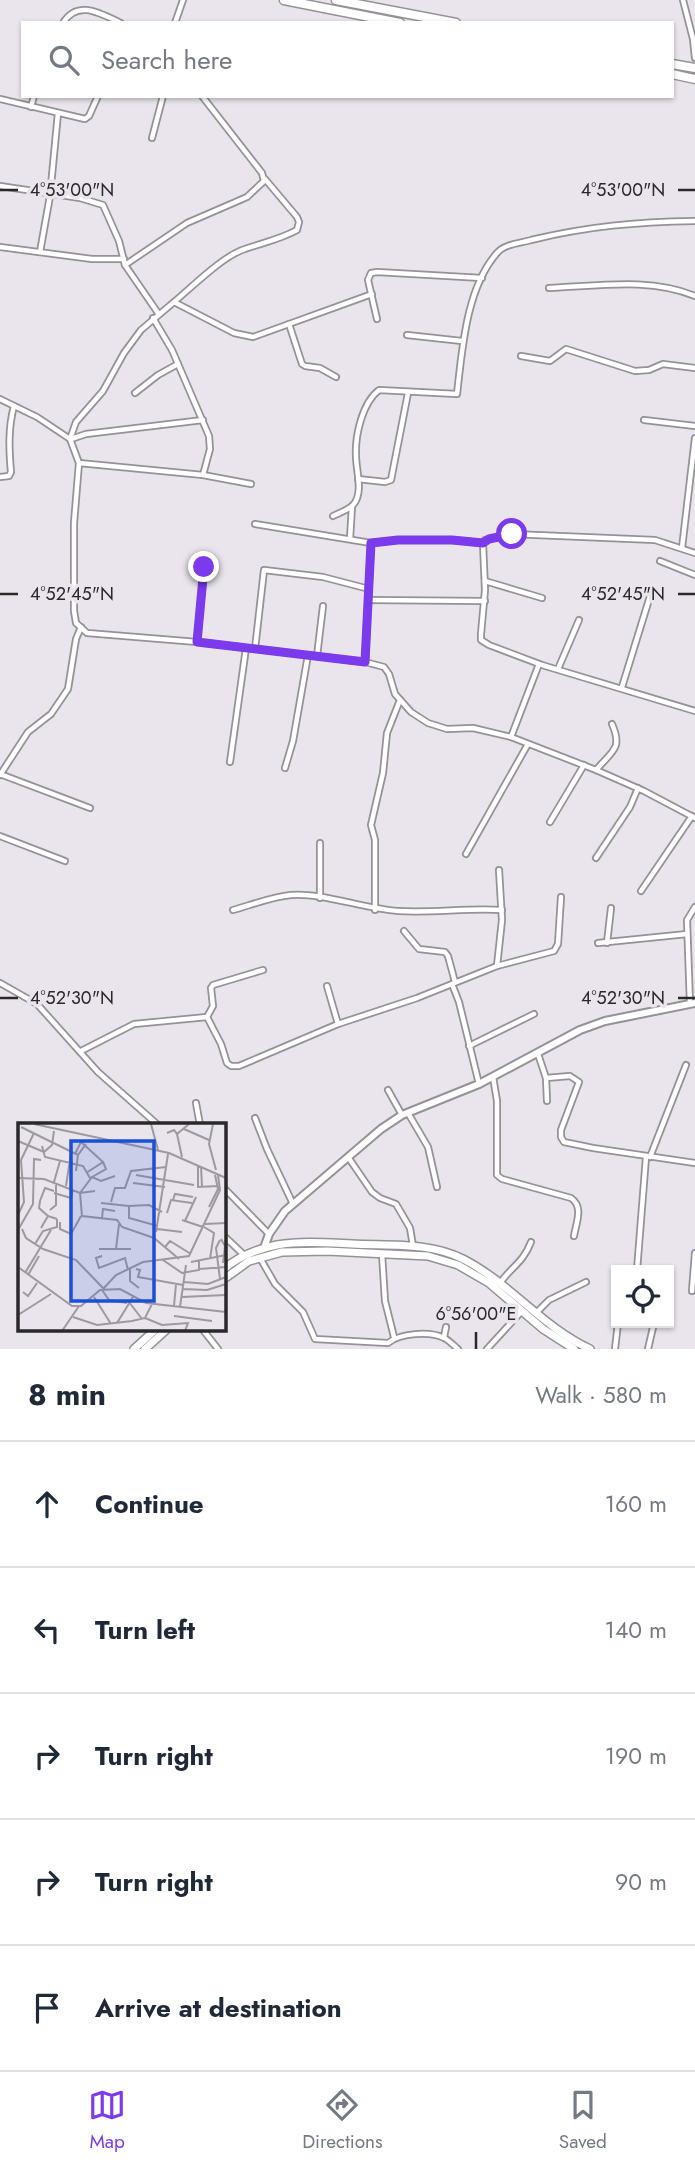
<!DOCTYPE html>
<html lang="en">
<head>
<meta charset="utf-8">
<style>
  body { margin:0; font-family:Jost,sans-serif; background:#f2f2f3; color:#1f2937 }
  .controls { position:absolute; right:21px; bottom:21px; display:grid; overflow:hidden; border-radius:0px; box-shadow:0 2px 5px #0004 }
  .controls button { width:63px; height:63px; display:grid; place-items:center; padding:0; border:0; border-bottom:2px solid #e0e1e3; background:#fff; color:#1f2937; font:35px sans-serif }
  .stop { position:absolute; width:21px; height:21px; margin:-16px; border:5px solid #7c3aed; border-radius:50%; background:#fff }
  .stop.end { background:#7c3aed; border-color:#fff; box-shadow:0 2px 7px #0008 }
  .list { margin:0; padding:0; list-style:none }
  h2 { display:flex; justify-content:space-between; align-items:center; height:91px; margin:0; padding:0 28px; font-size:30px }
  h2 small { font-size:23px; font-weight:400; color:#747a83 }
  .list li { display:grid; grid-template-columns:46px 1fr auto; gap:21px; align-items:center; box-sizing:border-box; height:126px; padding:0 28px; border-top:2px solid #e0e1e3 }
  .list b { display:block; font-size:26px; white-space:nowrap }
  .list em { font-size:23px; font-style:normal; color:#747a83 }
  .icon { flex:none; width:38px; height:38px; fill:none; stroke:currentColor; stroke-width:2; stroke-linecap:round; stroke-linejoin:round }
  .map { position:relative; flex:none; width:695px; height:1349px; overflow:hidden }
  .search { position:absolute; background:#fff; box-shadow:0 2px 5px #0004; left:21px; right:21px; top:21px; height:77px; display:flex; align-items:center; gap:18px; box-sizing:border-box; padding:0 24px; border-radius:0px; color:#747a83; font-size:26px }
  .sheet { height:721px; background:#fff }
  nav { display:flex; justify-content:space-around; align-items:center; box-sizing:border-box; height:98px; border-top:2px solid #e0e1e3; background:#fff; font-size:19px; color:#747a83 }
  nav a { display:grid; justify-items:center; gap:4px }
  nav .on { color:#7c3aed }
  .map>svg:first-child { display:block }
  .lines { fill:none; stroke-linecap:round; stroke-linejoin:round }
  .minor-casing { stroke:#969198; stroke-width:8 }
  .tertiary-casing { stroke:#969198; stroke-width:10 }
  .secondary-casing { stroke:#969198; stroke-width:10 }
  .primary-casing { stroke:#969198; stroke-width:11 }
  .minor { stroke:#fff; stroke-width:4.5 }
  .tertiary { stroke:#fff; stroke-width:6 }
  .secondary { stroke:#fff; stroke-width:7 }
  .primary { stroke:#fff; stroke-width:8 }
  .route { stroke:#7c3aed; stroke-width:9 }
  .ticks { fill:none; stroke:#2a282b; stroke-width:2.5 }
  .inset-road { fill:none; stroke:#9d999f; stroke-width:2 }
  .view { fill:#1d4ed8; fill-opacity:0.15; stroke:#1d4ed8; stroke-width:3.5 }
  .inset-edge { fill:none; stroke:#2a282b; stroke-width:3.5 }
  .ticks-label { font-size:18px; text-anchor:middle; fill:#2a282b; stroke:#eae4ed; stroke-width:7; stroke-linejoin:round; paint-order:stroke }
</style>
</head>
<body>
<div class="map">
<svg width="695" height="1349" viewBox="0 0 695 1349">
  <rect width="100%" height="100%" fill="#eae4ed"/>
  <g class="lines">
    <g class="minor-casing">
      <g id="minor">
        <path d="M 683,0 L 693,39 L 695,58"/>
        <path d="M 63,23 C 77,0 98,12 121,23"/>
        <path d="M 175,23 L 183,0"/>
        <path d="M 0,99 L 85,119 L 89,116 L 98,96"/>
        <path d="M 31,107 L 34,96"/>
        <path d="M 152,138 L 163,96"/>
        <path d="M 0,186 L 80,198 L 103,205 L 119,241 L 125,265 L 158,313"/>
        <path d="M 0,247 L 92,259 L 124,259"/>
        <path d="M 40,252 L 50,196 L 58,113"/>
        <path d="M 125,265 L 187,223 L 247,197 L 264,181 L 262,173 L 202,96"/>
        <path d="M 549,288 C 598,286 650,277 695,296"/>
        <path d="M 174,302 C 192,287 224,255 245,249 C 262,243 281,239 297,230 L 299,222 L 297,217 L 265,179"/>
        <path d="M 153,318 L 172,350 L 209,436 L 210,449 L 203,475"/>
        <path d="M 377,319 L 368,280 L 371,273 L 377,272 L 482,278"/>
        <path d="M 289,324 L 302,364 L 305,366 L 320,368 L 336,377"/>
        <path d="M 407,335 L 462,341"/>
        <path d="M 521,356 L 550,361 L 566,349 L 635,371 L 649,370 L 663,364 L 695,368"/>
        <path d="M 135,393 L 158,375 L 178,364"/>
        <path d="M 0,399 L 37,417 L 70,439 L 79,463 L 74,523 L 74,611 L 76,623 L 87,633 L 197,642 L 365,662 L 384,667 L 389,674 L 395,694 L 411,712 L 428,723 L 447,729 L 473,728 L 511,737 L 596,770 L 644,791 L 695,818"/>
        <path d="M 644,420 L 695,426"/>
        <path d="M 70,439 L 76,422 L 103,391 L 124,353 L 141,330 L 174,302 L 234,333 L 253,337 L 372,294"/>
        <path d="M 71,439 L 86,434 L 203,420"/>
        <path d="M 79,463 L 203,475 L 251,484"/>
        <path d="M 0,477 L 9,476 L 11,472 C 9,450 8,428 14,406"/>
        <path d="M 358,479 L 385,482 L 391,480 L 408,393"/>
        <path d="M 333,516 C 339,513 348,510 353,505 C 364,493 356,471 356,456 C 355,436 362,403 379,390 L 457,394 C 462,351 466,288 497,253 C 504,244 521,243 531,240 C 589,226 636,222 695,221"/>
        <path d="M 255,524 L 371,543 L 398,540 L 452,540 L 483,543"/>
        <path d="M 350,539 L 352,506"/>
        <path d="M 682,548 L 695,438"/>
        <path d="M 695,553 L 655,540 L 512,534 L 485,540 L 483,543 L 485,590 L 481,634 L 481,640 L 489,645 L 542,665 L 695,711"/>
        <path d="M 660,561 L 695,575"/>
        <path d="M 485,581 L 542,598"/>
        <path d="M 368,600 L 485,601"/>
        <path d="M 197,642 L 204,567"/>
        <path d="M 255,649 L 264,570 L 323,577 L 369,589"/>
        <path d="M 317,656 L 323,606"/>
        <path d="M 365,662 L 371,544"/>
        <path d="M 558,669 L 579,620"/>
        <path d="M 622,687 L 651,593"/>
        <path d="M 511,737 L 539,664"/>
        <path d="M 230,762 L 246,648"/>
        <path d="M 285,768 L 293,741 L 308,655"/>
        <path d="M 596,770 C 612,751 623,749 612,724"/>
        <path d="M 0,774 L 90,808"/>
        <path d="M 0,775 L 28,732 L 51,714 L 68,689 L 76,639 L 81,627"/>
        <path d="M 550,822 L 584,765"/>
        <path d="M 0,836 L 65,861"/>
        <path d="M 320,843 L 320,898"/>
        <path d="M 466,854 L 528,744"/>
        <path d="M 596,858 L 630,807 L 638,788"/>
        <path d="M 641,891 L 692,816"/>
        <path d="M 233,910 C 251,905 271,897 291,895 C 320,892 365,909 398,911 C 433,913 467,908 502,910"/>
        <path d="M 375,910 L 375,840 L 371,825 L 383,773 L 387,733 L 400,700"/>
        <path d="M 404,931 L 419,949 L 445,952 L 448,956 L 455,982"/>
        <path d="M 598,943 L 687,934"/>
        <path d="M 607,943 L 611,908"/>
        <path d="M 497,966 L 502,920 L 499,870"/>
        <path d="M 263,970 L 213,985 L 211,988 L 213,1006 L 207,1017 L 221,1044 L 227,1063 L 231,1066 L 239,1066 L 338,1024 L 417,998 L 452,984 L 459,1002 L 479,1084"/>
        <path d="M 0,983 L 37,1004 L 98,1072 L 158,1125"/>
        <path d="M 452,984 L 497,966 L 554,951 L 558,944 L 561,897"/>
        <path d="M 327,986 L 338,1024"/>
        <path d="M 690,1004 L 687,920 L 695,907"/>
        <path d="M 469,1046 L 534,1014"/>
        <path d="M 81,1051 L 134,1024 L 207,1017"/>
        <path d="M 538,1054 L 546,1078 L 547,1101"/>
        <path d="M 493,1077 L 497,1101 L 497,1175 L 502,1179 L 571,1198 C 584,1207 576,1223 574,1236"/>
        <path d="M 546,1078 L 570,1076 L 579,1082 L 561,1130 L 561,1137 L 564,1142 L 593,1148 L 695,1163"/>
        <path d="M 388,1090 L 402,1115"/>
        <path d="M 196,1103 L 200,1125"/>
        <path d="M 408,1113 L 428,1147 L 437,1187"/>
        <path d="M 255,1118 L 267,1149 L 293,1204"/>
        <path d="M 348,1157 L 372,1192 L 380,1198 L 396,1204 L 410,1228 L 413,1246"/>
        <path d="M 650,1157 L 686,1065"/>
        <path d="M 224,1188 L 269,1234"/>
        <path d="M 224,1236 L 244,1255"/>
        <path d="M 382,1254 L 385,1301 L 394,1337"/>
        <path d="M 260,1258 L 275,1284 L 303,1312 L 315,1339 L 388,1343 C 400,1333 430,1331 444,1338 C 449,1340 454,1346 458,1349"/>
        <path d="M 637,1270 L 646,1157"/>
        <path d="M 500,1283 C 512,1266 523,1263 531,1242"/>
        <path d="M 692,1291 L 695,1253"/>
        <path d="M 537,1312 L 549,1300 L 586,1282"/>
        <path d="M 203,1330 L 218,1349"/>
        <path d="M 444,1337 L 446,1327"/>
        <path d="M 487,1349 L 522,1311"/>
        <path d="M 615,1349 L 618,1323"/>
        <path d="M 648,1349 L 654,1323"/>
      </g>
    </g>
    <g class="tertiary-casing">
      <path id="tertiary" d="M 264,1248 L 269,1234 L 285,1211 L 381,1129 L 402,1115 L 479,1084 L 580,1030 L 605,1021 L 695,1003"/>
    </g>
    <g class="secondary-casing">
      <g id="secondary">
        <path d="M 224,1269 C 239,1256 257,1249 277,1245 C 301,1241 328,1243 352,1244 C 389,1246 430,1242 463,1259 C 510,1283 542,1327 590,1349"/>
        <path d="M 224,1279 L 249,1261 L 282,1252 L 327,1251 L 428,1256 L 458,1265 L 489,1283 L 543,1329 L 574,1349"/>
        <path d="M 134,1349 L 155,1330"/>
        <path d="M 145,1349 L 166,1330"/>
      </g>
    </g>
    <g class="primary-casing">
      <g id="primary">
        <path d="M 284,0 L 400,23"/>
        <path d="M 336,0 L 456,23"/>
        <path d="M 672,64 L 695,68"/>
        <path d="M 672,74 L 695,79"/>
      </g>
    </g>
    <use href="#minor" class="minor"/>
    <use href="#tertiary" class="tertiary"/>
    <use href="#secondary" class="secondary"/>
    <use href="#primary" class="primary"/>
  </g>
  <g class="lines">
    <path class="route" d="M 204,567 L 197,642 L 365,662 L 371,543 L 398,540 L 452,540 L 483,543 L 489,539 L 512,534"/>
  </g>
  <path class="ticks" d="M 0,190 L 18,190M 678,190 L 695,190M 0,594 L 18,594M 678,594 L 695,594M 0,998 L 18,998M 678,998 L 695,998M 476,1332 L 476,1349"/>
  <g transform="translate(18 1123)">
    <rect width="208" height="208" fill="#eae4ed"/>
    <path class="inset-road" d="M 16,1 L 151,30 L 208,55M 133,1 L 140,27M 195,1 L 191,21 L 198,47M 3,4 L 60,32M 166,6 L 191,17M 149,10 L 156,7 L 159,11 L 171,1M 159,11 L 164,34M 0,18 L 26,29 L 34,22 L 36,8M 24,23 L 27,34 L 65,43 L 72,55M 57,31 L 63,19 L 85,39 L 68,50M 180,42 L 180,64 L 200,63M 183,43 L 184,64M 58,48 L 60,32 L 68,21M 118,52 L 176,62M 74,54 L 88,46 L 85,39M 0,55 L 26,56 L 62,70 L 77,68M 36,59 L 42,38M 115,60 L 147,64M 48,63 L 53,30M 36,70 L 53,75 L 55,66M 62,70 L 64,93 L 99,97 L 104,104 L 136,115 L 161,136M 62,70 L 74,54 L 83,58 L 97,53M 155,77 L 157,71 L 175,74M 93,79 L 97,65 L 107,65 L 113,48 L 148,44M 83,80 L 111,83M 191,84 L 200,66 L 197,52M 32,87 L 38,82 L 38,60M 149,90 L 153,77 L 174,80M 0,92 L 6,79 L 3,37 L 16,10M 30,93 L 21,85 L 22,78 L 27,65 L 36,68M 84,95 L 85,86 L 97,88M 164,97 L 185,104M 167,98 L 178,74M 42,99 L 42,106 L 53,111 L 63,93M 187,101 L 208,100M 140,103 L 111,95 L 111,83 L 131,82 L 144,89M 186,104 L 196,110 L 192,136M 23,105 L 30,93 L 39,96M 4,106 L 8,115 L 25,126 L 58,137 L 85,165M 139,106 L 164,109M 0,107 L 15,81 L 16,36 L 23,37M 138,109 L 150,31M 203,116 L 207,123 L 205,140M 17,121 L 25,108 L 39,104 L 39,96M 147,124 L 152,118 L 173,131M 81,126 L 113,126M 98,126 L 101,101M 84,133 L 78,135 L 81,145 L 107,135 L 110,147M 145,137 L 164,150 L 181,147 L 181,138M 173,139 L 208,132M 0,144 L 54,183 L 63,183 L 82,167 L 102,166 L 128,180 L 208,189M 112,146 L 112,158 L 121,165M 118,146 L 122,147 L 120,154 L 165,162M 181,146 L 208,144M 7,150 L 33,107M 10,152 L 21,133M 202,156 L 198,125 L 202,117M 166,159 L 190,161 L 208,154M 85,166 L 98,152 L 125,139 L 171,133 L 202,67 L 200,52M 165,166 L 189,167 L 208,161M 84,167 L 91,177 L 109,180M 5,169 L 10,173 L 19,160M 76,174 L 93,201M 164,174 L 208,172M 111,179 L 124,196M 156,183 L 158,161M 162,184 L 168,142M 0,192 L 33,171M 156,193 L 194,198M 55,194 L 79,202 L 114,198 L 127,195 L 134,181M 127,195 L 144,202 L 170,200 L 167,208M 99,200 L 115,174M 44,208 L 61,183"/>
    <path class="view" d="M 53,18 L 136,18 L 136,178 L 53,178 Z"/>
    <rect width="208" height="208" class="inset-edge"/>
  </g>
  <g class="ticks-label">
    <text x="72" y="196">4°53'00"N</text>
    <text x="623" y="196">4°53'00"N</text>
    <text x="72" y="600">4°52'45"N</text>
    <text x="623" y="600">4°52'45"N</text>
    <text x="72" y="1004">4°52'30"N</text>
    <text x="623" y="1004">4°52'30"N</text>
    <text x="476" y="1320">6°56'00"E</text>
  </g>
</svg>
<div class="controls">
<button><svg class="icon" aria-label="locate" viewBox="0 0 24 24"><circle cx="12" cy="12" r="6"/><path d="M12 2v4M12 18v4M2 12h4M18 12h4"/></svg></button>
</div>
<div class="stop" style="left:512px;top:534px"></div>
<div class="stop end" style="left:204px;top:567px"></div>
<div class="search"><svg class="icon" aria-label="search" viewBox="0 0 24 24"><circle cx="10" cy="10" r="6"/><path d="M15 15l6 6"/></svg>Search here</div>
</div>
<section class="sheet">
<h2>8 min<small>Walk · 580 m</small></h2>
<ul class="list">
<li><svg class="icon" aria-label="ahead" viewBox="0 0 24 24"><path d="M12 20V5M6 11l6-6 6 6"/></svg><div><b>Continue</b></div><em>160 m</em></li>
<li><svg class="icon" aria-label="left" viewBox="0 0 24 24"><path d="M17 20v-9H6M10 6l-5 5 5 5"/></svg><div><b>Turn left</b></div><em>140 m</em></li>
<li><svg class="icon" aria-label="right" viewBox="0 0 24 24"><path d="M7 20v-9h11M14 6l5 5-5 5"/></svg><div><b>Turn right</b></div><em>190 m</em></li>
<li><svg class="icon" aria-label="right" viewBox="0 0 24 24"><path d="M7 20v-9h11M14 6l5 5-5 5"/></svg><div><b>Turn right</b></div><em>90 m</em></li>
<li><svg class="icon" aria-label="arrive" viewBox="0 0 24 24"><path d="M6 21V4h12l-3 4 3 4H6"/></svg><div><b>Arrive at destination</b></div></li>
</ul>
</section>
<nav>
<a class="on"><svg class="icon" aria-label="map" viewBox="0 0 24 24"><path d="M3 6l6-2 6 2 6-2v14l-6 2-6-2-6 2zM9 4v14M15 6v14"/></svg>Map</a>
<a><svg class="icon" aria-label="directions" viewBox="0 0 24 24"><path d="M12 3l9 9-9 9-9-9zM9 14v-3h6M13 9l2 2-2 2"/></svg>Directions</a>
<a><svg class="icon" aria-label="saved" viewBox="0 0 24 24"><path d="M7 4h10v16l-5-4-5 4z"/></svg>Saved</a>
</nav>
</body>
</html>
